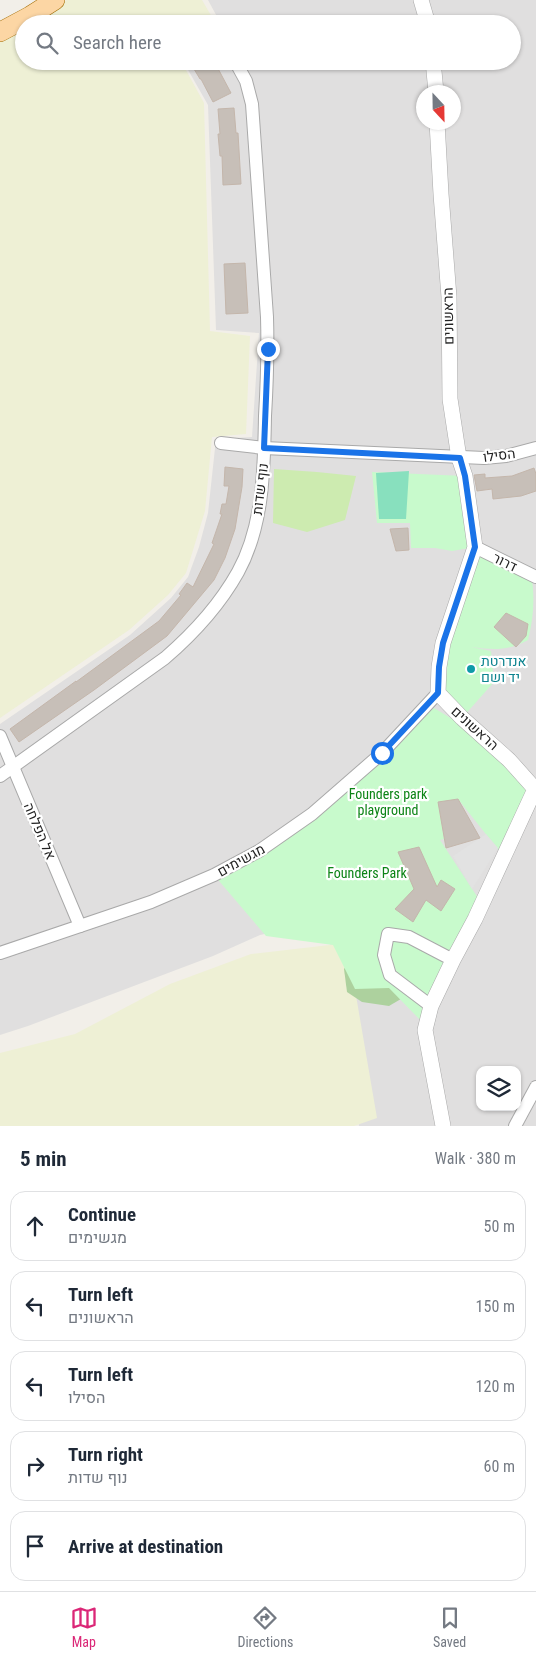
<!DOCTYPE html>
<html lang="en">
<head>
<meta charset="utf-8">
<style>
  body { margin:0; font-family:"Roboto Condensed",Heebo,sans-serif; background:#f6f6f7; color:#1f2937 }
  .controls { position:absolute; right:15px; bottom:15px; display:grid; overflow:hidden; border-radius:10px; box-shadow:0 1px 4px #0004 }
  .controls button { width:45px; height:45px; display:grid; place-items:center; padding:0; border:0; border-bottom:1px solid #e0e1e3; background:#fff; color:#1f2937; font:25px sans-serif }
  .compass { position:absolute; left:416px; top:85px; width:45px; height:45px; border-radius:50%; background:#fff; box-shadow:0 1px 4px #0004; rotate:158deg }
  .stop { position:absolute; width:15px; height:15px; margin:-11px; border:4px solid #1a73e8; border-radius:50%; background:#fff }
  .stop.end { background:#1a73e8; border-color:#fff; box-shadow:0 1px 5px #0008 }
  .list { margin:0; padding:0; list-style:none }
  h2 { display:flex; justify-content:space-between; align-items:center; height:65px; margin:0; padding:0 20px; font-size:21px }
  h2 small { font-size:16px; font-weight:400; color:#747a83 }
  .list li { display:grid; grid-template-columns:32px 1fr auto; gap:15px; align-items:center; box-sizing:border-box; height:70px; margin:0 10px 10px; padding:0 10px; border:1px solid #e0e1e3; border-radius:15px }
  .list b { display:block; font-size:19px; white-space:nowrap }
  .list p { margin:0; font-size:16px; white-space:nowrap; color:#747a83 }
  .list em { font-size:16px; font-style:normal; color:#747a83 }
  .icon { flex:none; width:28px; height:28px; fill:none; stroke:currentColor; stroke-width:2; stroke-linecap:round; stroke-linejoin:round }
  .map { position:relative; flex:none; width:536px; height:1126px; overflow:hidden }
  .search { position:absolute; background:#fff; box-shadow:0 1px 4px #0004; left:15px; right:15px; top:15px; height:55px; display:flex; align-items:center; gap:12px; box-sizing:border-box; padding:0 18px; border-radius:28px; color:#747a83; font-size:19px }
  .sheet { height:465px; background:#fff }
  nav { display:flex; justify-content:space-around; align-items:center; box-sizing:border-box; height:70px; border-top:1px solid #e0e1e3; background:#fff; font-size:14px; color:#747a83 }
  nav a { display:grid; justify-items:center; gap:2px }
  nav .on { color:#db2777 }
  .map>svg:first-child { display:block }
  .residential { fill:#e0dfdf; fill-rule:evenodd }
  .farmland { fill:#eef0d5 }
  .grass { fill:#cdebb0 }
  .forest { fill:#add19e }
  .park { fill:#c8facc }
  .pitch { fill:#88e0be }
  .parking { fill:#e2e2e2 }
  .building { fill:#c7bfb8; stroke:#c4b6ab }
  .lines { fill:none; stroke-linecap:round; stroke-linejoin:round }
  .minor-casing { stroke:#a9a9a9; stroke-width:14 }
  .tertiary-casing { stroke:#a9a9a9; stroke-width:16 }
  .primary-casing { stroke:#a06b00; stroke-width:20 }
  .minor { stroke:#fff; stroke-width:12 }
  .tertiary { stroke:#fff; stroke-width:15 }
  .primary { stroke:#fcd6a4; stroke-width:19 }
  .route { stroke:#1a73e8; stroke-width:6 }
  .culture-dot { fill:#0f9aa8; stroke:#fff; stroke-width:2 }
  .labels { text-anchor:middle; stroke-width:4.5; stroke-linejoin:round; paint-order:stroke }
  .street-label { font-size:14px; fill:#222; stroke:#fff }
  .culture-label { font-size:14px; fill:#0d838f; stroke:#fff; text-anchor:start }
  .park-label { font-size:14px; fill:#0c8416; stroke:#fff }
</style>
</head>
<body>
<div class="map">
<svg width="536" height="1126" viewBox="0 0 536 1126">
  <rect width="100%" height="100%" fill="#f2efe9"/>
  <path class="residential" d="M 208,0 L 536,0 L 536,1126 L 359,1126 L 333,945 L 279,931 L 260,935 L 213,956 L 28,1026 L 0,1035 L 0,724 L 130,635 L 171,598 L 188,577 L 199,547 L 208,513 L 216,439 L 252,437 L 259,333 L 216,330 L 208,105 L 183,61 L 512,61 L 512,24 L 221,24 ZM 424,92 L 454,92 L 454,122 L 424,122 ZM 480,1070 L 517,1070 L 517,1107 L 480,1107 Z"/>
  <g class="farmland">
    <path d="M 67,0 L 202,0 L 216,24 L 28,24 Z"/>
    <path d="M 24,26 L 24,61 L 181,61 L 204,103 L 210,331 L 250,336 L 246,434 L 212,437 L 205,511 L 186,573 L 168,595 L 129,630 L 0,718 L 0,41 Z"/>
    <path d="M 347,943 L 377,1118 L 354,1126 L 0,1126 L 0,1053 L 75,1034 L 170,984 L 251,954 Z"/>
  </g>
  <path class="grass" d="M 274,469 L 317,472 L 356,476 L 345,520 L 307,532 L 273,523 Z"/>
  <path class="forest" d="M 355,952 L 406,996 L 389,1006 L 362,1002 L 347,992 L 344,969 Z"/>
  <g class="park">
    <path d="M 372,472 L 465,476 L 475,547 L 452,551 L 435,548 L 411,548 L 410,523 L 377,523 Z"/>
    <path d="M 480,550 L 532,580 C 535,601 533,620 528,640 C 508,651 494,650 471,647 L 491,651 L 494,682 L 462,718 L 438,693 L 443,643 Z"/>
    <path d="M 434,708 L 490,742 L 535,789 L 504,857 L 458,799 L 438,802 L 444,839 L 440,840 L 482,904 L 426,1026 L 389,988 L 355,989 L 333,945 L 266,936 L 214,875 L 273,847 Z"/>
  </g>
  <path class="pitch" d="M 409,471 L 406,519 L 379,519 L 376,473 Z"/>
  <path class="parking" d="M 486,834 L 498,848 L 472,889 L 453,856 Z"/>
  <g class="building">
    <path d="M 196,61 L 214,61 L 231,93 L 213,102 L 201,79 L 200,79 L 194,69 L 199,66 Z"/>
    <path d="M 234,108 L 236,133 L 238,133 L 241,184 L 223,185 L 222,156 L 220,156 L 218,134 L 220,134 L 218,109 Z"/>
    <path d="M 245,263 L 248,313 L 226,314 L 224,264 Z"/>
    <path d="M 225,467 L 243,469 L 242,487 L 235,529 L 225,558 L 214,580 L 167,636 L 94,690 L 19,742 L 10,729 L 76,681 L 76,682 L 159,621 L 181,595 L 179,594 L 187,583 L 193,587 L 214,544 L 212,543 L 222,514 L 220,514 L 222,504 L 226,504 L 229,486 L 224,486 Z"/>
    <path d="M 534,468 L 536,474 L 536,491 L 521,496 L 493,499 L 492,489 L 477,491 L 474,475 L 485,474 L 485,478 L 512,476 Z"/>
    <path d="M 408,528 L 409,550 L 396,551 L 390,529 Z"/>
    <path d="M 506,613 L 528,624 L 526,636 L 516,647 L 494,627 Z"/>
    <path d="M 458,799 L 480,838 L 446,848 L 438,802 Z"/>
    <path d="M 419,847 L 437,887 L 441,880 L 455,889 L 441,911 L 426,900 L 413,922 L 395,909 L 414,889 L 398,852 Z"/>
  </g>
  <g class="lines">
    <g class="minor-casing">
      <g id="minor">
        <path d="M 221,443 L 264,448 L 484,458 L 506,456 L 536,448"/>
        <path d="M 475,547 L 536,577"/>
        <path d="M 0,736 L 80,926"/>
        <path d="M 0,776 L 165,658 C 194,633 219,606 238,572 C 264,525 264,467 265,416 C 267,383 268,350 267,317 L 252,104 L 246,81 L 235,61"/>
        <path d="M 0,953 L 151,902 L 214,875 L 259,851 L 312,814 L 382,753 L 438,693"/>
        <path d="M 431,1006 L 390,975 L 384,955 L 388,934 L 409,937 L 453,960"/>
        <path d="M 515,1126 L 536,1087"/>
      </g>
    </g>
    <g class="tertiary-casing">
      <g id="tertiary">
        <path d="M 421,0 L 428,24"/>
        <path d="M 433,61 L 436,92"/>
        <path d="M 437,122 L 441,194 L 449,297 L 450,399 L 459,458 L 465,476 L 475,547 L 443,643 L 439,667 L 438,693 L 462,718 L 509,760 L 535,789 L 475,919 L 453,960 L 431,1006 L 425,1030 L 443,1126"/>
      </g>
    </g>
    <g class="primary-casing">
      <path id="primary" d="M 0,32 L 30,16 L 55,0"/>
    </g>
    <use href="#minor" class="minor"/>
    <use href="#tertiary" class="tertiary"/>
    <use href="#primary" class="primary"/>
  </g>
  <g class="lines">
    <path class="route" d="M 268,349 L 264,448 L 460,458 L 465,476 L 475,547 L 443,643 L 439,667 L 438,693 L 382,753"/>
  </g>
  <circle class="culture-dot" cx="471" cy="669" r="5"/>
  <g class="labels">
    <g class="street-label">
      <text transform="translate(448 316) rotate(-91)" y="5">הראשונים</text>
      <text transform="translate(499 455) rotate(-7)" y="5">הסילו</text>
      <text transform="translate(260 489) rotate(-83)" y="5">נוף שדות</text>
      <text transform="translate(505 562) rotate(26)" y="5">דרור</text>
      <text transform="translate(475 728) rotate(42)" y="5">הראשונים</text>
      <text transform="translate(40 831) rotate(67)" y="5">אל הפלחה</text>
      <text transform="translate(241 860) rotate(-29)" y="5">מגשימים</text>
    </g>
    <g class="culture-label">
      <text x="481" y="666">אנדרטת<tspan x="481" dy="16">יד ושם</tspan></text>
    </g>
    <g class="park-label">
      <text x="388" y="799">Founders park<tspan x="388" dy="16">playground</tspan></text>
      <text x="367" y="878">Founders Park</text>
    </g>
  </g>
</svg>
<div class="controls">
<button><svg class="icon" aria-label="layers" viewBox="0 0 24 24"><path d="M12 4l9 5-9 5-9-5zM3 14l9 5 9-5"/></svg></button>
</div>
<svg class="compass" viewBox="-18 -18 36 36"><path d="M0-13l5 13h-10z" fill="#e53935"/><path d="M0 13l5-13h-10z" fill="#747a83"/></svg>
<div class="stop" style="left:382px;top:753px"></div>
<div class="stop end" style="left:268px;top:349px"></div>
<div class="search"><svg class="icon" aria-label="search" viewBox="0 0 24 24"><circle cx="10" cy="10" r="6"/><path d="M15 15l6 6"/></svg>Search here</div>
</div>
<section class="sheet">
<h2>5 min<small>Walk · 380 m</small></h2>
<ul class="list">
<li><svg class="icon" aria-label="ahead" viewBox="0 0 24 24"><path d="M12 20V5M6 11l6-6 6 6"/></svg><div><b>Continue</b><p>מגשימים</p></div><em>50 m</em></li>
<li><svg class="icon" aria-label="left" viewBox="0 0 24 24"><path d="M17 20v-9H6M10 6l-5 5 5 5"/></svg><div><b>Turn left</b><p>הראשונים</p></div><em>150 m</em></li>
<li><svg class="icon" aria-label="left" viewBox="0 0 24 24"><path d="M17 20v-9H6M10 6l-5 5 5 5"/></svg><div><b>Turn left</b><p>הסילו</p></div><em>120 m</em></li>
<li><svg class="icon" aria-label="right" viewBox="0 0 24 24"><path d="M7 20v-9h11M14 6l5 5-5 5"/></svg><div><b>Turn right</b><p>נוף שדות</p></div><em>60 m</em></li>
<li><svg class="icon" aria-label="arrive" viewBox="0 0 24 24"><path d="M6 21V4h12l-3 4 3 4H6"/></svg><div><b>Arrive at destination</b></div></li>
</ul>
</section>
<nav>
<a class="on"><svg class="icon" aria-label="map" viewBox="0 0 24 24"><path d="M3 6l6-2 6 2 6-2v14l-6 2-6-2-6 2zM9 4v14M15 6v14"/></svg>Map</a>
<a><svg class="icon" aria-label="directions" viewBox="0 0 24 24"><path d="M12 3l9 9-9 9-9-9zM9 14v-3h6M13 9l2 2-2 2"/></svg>Directions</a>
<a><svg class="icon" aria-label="saved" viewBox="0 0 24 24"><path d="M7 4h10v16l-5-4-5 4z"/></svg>Saved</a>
</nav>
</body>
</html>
